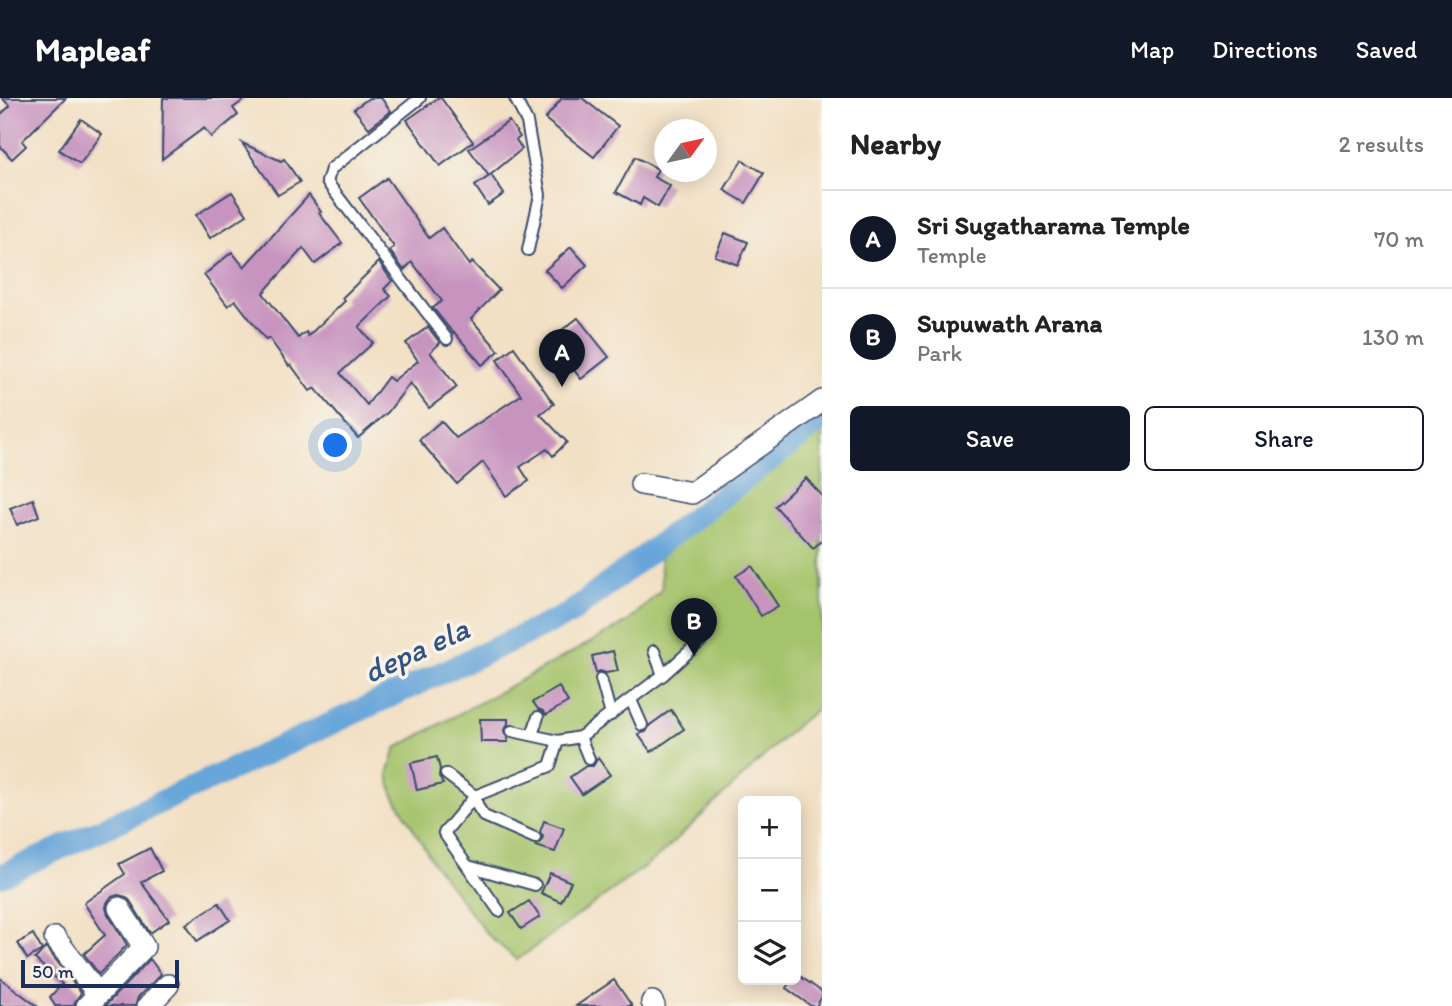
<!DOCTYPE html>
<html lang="en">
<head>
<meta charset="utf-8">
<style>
  body { margin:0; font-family:Itim,sans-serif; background:#f6f6f6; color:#222 }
  .controls { position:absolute; right:21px; bottom:21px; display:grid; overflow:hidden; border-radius:10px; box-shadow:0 4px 18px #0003 }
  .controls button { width:63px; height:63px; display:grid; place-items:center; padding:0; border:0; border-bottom:2px solid #e0e0e0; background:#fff; color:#222; font:35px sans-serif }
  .compass { position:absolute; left:654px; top:21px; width:63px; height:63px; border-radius:50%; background:#fff; box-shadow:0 4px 18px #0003; rotate:57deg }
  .scale { position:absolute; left:21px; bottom:18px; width:158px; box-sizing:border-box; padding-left:7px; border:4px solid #1b2f5e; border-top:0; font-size:19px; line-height:24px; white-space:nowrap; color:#1b2f5e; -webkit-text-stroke:5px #f7f3e8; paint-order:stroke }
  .you { position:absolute; left:336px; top:348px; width:24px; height:24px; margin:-18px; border:5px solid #fff; border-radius:50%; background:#1a73e8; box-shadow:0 0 0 10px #1a73e833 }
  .badge { display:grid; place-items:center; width:46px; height:46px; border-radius:50%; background:#111827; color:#fff; font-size:23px; font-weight:700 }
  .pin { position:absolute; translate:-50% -58px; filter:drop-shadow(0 2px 4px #0008) }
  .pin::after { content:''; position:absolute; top:37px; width:24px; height:21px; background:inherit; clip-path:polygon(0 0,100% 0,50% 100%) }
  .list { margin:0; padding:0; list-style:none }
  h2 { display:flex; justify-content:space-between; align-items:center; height:91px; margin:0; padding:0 28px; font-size:30px }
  h2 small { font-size:23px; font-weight:400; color:#767676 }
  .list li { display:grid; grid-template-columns:46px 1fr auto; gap:21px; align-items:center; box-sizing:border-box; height:98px; padding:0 28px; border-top:2px solid #e0e0e0 }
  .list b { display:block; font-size:26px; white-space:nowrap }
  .list p { margin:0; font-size:23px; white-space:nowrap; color:#767676 }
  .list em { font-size:23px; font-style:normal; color:#767676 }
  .actions { display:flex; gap:14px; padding:21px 28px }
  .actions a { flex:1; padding:16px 0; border:2px solid #111827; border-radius:10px; text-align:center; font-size:24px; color:#111827 }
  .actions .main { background:#111827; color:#fff }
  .icon { flex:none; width:38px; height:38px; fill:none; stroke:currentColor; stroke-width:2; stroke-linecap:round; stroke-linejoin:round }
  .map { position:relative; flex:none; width:822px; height:908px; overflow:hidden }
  header { display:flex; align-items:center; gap:42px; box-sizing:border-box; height:98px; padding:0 35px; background:#111827; color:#fff }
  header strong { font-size:33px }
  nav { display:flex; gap:38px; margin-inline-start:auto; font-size:24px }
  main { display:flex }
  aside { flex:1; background:#fff }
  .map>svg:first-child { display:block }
  .green { fill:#a4c36b; stroke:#607964; stroke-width:2 }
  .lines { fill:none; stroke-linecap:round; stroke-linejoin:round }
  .canal { stroke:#67a5d9; stroke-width:23 }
  .building { fill:#c794c0 }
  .lane-casing { stroke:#3b4a6d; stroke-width:14 }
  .street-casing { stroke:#3b4a6d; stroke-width:24 }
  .lane { stroke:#fff; stroke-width:10 }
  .street { stroke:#fff; stroke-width:21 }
  .labels { text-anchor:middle; stroke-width:7; stroke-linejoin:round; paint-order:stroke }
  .water-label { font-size:32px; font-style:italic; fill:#325283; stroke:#f7f3e8 }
</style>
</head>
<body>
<header>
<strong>Mapleaf</strong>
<nav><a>Map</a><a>Directions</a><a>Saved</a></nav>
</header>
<main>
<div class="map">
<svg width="822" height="908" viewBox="0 0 822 908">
  <rect width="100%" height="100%" fill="#f7f3e8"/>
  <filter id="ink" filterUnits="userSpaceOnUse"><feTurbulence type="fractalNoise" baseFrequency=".0143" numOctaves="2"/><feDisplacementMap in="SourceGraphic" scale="14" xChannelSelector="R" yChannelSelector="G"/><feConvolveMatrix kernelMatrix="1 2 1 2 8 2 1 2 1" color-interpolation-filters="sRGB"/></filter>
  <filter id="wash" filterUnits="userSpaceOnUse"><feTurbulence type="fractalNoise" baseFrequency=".00686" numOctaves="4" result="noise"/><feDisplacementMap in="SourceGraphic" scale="28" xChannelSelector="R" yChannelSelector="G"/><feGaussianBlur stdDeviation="1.57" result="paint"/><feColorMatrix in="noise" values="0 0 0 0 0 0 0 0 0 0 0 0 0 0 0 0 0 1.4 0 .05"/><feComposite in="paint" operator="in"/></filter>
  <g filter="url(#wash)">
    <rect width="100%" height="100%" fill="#f2e0c4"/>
    <path class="green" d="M 822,322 L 822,607 L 798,626 L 659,758 L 517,862 L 487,836 L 434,766 L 393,696 L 388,676 L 396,650 L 628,524 L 662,491 L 659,447 Z"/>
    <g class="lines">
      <path class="canal" d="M 0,778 L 569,516 L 822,322"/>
    </g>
    <g id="blocks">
      <g class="building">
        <path d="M 2,0 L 66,0 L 22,43 L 26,48 L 12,61 L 0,48 L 0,17 L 10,8 Z"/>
        <path d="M 163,0 L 247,0 L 233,10 L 238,17 L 211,39 L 204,30 L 162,61 Z"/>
        <path d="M 369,0 L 381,0 L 391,13 L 369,30 L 354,11 Z"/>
        <path d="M 438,0 L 441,0 L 473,44 L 440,68 L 407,22 Z"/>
        <path d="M 562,0 L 582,0 L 618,28 L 594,59 L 545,21 Z"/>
        <path d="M 81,21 L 102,36 L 80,66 L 59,52 Z"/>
        <path d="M 509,23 L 520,39 L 516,42 L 522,51 L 489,78 L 469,51 Z"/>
        <path d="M 242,45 L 281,63 L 284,61 L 300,84 L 278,97 Z"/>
        <path d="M 635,59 L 658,71 L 654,79 L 670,88 L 658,109 L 643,100 L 640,107 L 616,94 Z"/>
        <path d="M 742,62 L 764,75 L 746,105 L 724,92 Z"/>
        <path d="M 491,77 L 504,96 L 488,107 L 475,88 Z"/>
        <path d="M 387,80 L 429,140 L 442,130 L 469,167 L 472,164 L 499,192 L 471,221 L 499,253 L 482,267 L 454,234 L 453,235 L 433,210 L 442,203 L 412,164 L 404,172 L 390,153 L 394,149 L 359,100 Z"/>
        <path d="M 232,94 L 247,117 L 210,140 L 196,117 Z"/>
        <path d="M 309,97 L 321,114 L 319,115 L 342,145 L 315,166 L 303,150 L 263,195 L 298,240 L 306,234 L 308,238 L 345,203 L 342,200 L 379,164 L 392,183 L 384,191 L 391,198 L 359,229 L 373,245 L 340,275 L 367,307 L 388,279 L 393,283 L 418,263 L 406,245 L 428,229 L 440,245 L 430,254 L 457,289 L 429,310 L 410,285 L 388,314 L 358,340 L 315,290 L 310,293 L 291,267 L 289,268 L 269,240 L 266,242 L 235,202 L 228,208 L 204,177 L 232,154 L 244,169 Z"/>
        <path d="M 725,135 L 748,144 L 738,167 L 715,158 Z"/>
        <path d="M 571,149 L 587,167 L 562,190 L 545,172 Z"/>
        <path d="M 578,220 L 609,259 L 581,281 L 550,241 Z"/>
        <path d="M 514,249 L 554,306 L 540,316 L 567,344 L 553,358 L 547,351 L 520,369 L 529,383 L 506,398 L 483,364 L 457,386 L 419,342 L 441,323 L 456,340 L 521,297 L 497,262 Z"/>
        <path d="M 806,380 L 822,398 L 822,443 L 813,450 L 775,408 Z"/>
        <path d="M 33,401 L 39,418 L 17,427 L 10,410 Z"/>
        <path d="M 752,468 L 778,508 L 761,518 L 736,478 Z"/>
        <path d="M 613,553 L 618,573 L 606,575 L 600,573 L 596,575 L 592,558 Z"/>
        <path d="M 559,589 L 568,604 L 546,617 L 543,613 L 538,611 L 533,604 Z"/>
        <path d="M 671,612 L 684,631 L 651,654 L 638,636 L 646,634 L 650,627 Z"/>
        <path d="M 480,621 L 508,621 L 508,626 L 504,632 L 505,636 L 508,640 L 508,644 L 481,644 Z"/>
        <path d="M 437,659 L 440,671 L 439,678 L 443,686 L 417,692 L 411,665 Z"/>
        <path d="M 598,660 L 610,677 L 582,696 L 570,679 L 586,668 L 593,668 Z"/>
        <path d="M 544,723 L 564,730 L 555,754 L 536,748 L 542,742 L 543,738 L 540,734 Z"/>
        <path d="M 150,750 L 162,773 L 141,784 L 169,822 L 150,835 L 130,803 L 126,799 L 118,797 L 111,799 L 107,805 L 106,810 L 108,816 L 127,847 L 99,876 L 84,856 L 105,837 L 84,805 L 125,776 L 119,766 Z"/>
        <path d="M 550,775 L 571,784 L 561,804 L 541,795 Z"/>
        <path d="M 529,803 L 540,819 L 521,831 L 510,815 Z"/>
        <path d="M 219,805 L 230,822 L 197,843 L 186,826 Z"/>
        <path d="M 33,836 L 42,852 L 27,861 L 18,845 Z"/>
        <path d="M 46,849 L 81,895 L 75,904 L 74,908 L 55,908 L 50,899 L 62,886 L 35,861 Z"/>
        <path d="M 150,861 L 161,876 L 138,899 L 135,908 L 105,908 Z"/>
        <path d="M 797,876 L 822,894 L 822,899 L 816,908 L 811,908 L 786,890 L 792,882 L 796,882 Z"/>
        <path d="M 0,880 L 17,893 L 37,908 L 0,908 Z"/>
        <path d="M 614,882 L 632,908 L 576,908 Z"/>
      </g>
    </g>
  </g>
  <g filter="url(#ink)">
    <use href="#blocks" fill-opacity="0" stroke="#3b4a6d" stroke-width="2"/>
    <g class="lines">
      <g class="lane-casing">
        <g id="lane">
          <path d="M 420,0 L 331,71 L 327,84 L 447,241"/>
          <path d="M 515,0 L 527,24 L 540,97 L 528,152"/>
          <path d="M 654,553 L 663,577"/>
          <path d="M 601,581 L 611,617"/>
          <path d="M 631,602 L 642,627"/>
          <path d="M 512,633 L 558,643"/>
          <path d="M 532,637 L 538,619"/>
          <path d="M 580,639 L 589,661"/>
          <path d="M 446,676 L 475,698 L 478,709 L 484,718 L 535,740"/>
          <path d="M 468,768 L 535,787"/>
          <path d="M 499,813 L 444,735 L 475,698 L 550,668 L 558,643 L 580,639 L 663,577 L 702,542"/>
        </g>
      </g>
      <g class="street-casing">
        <g id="street">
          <path d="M 641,386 L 692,395 L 822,303"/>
          <path d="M 55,840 L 98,896"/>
          <path d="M 652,904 L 654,908"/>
          <path d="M 87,908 L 144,849 L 119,810"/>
          <path d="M 148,908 L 168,887"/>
        </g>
      </g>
      <use href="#lane" class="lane"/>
      <use href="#street" class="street"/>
    </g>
  </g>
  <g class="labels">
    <g class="water-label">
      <text transform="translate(416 552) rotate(-25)" y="11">depa ela</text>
    </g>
  </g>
</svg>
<div class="controls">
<button>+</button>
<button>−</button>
<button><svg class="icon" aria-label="layers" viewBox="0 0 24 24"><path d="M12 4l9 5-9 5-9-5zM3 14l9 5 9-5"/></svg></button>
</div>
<svg class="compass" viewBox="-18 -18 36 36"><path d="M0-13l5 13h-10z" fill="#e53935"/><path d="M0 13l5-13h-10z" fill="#767676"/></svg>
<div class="scale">50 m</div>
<div class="you"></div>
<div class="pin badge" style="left:562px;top:289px">A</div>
<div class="pin badge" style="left:694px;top:558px">B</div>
</div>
<aside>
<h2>Nearby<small>2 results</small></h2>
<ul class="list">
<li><span class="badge">A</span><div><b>Sri Sugatharama Temple</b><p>Temple</p></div><em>70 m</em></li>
<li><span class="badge">B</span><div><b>Supuwath Arana</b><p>Park</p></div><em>130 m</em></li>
</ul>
<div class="actions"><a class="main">Save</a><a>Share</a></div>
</aside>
</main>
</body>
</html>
